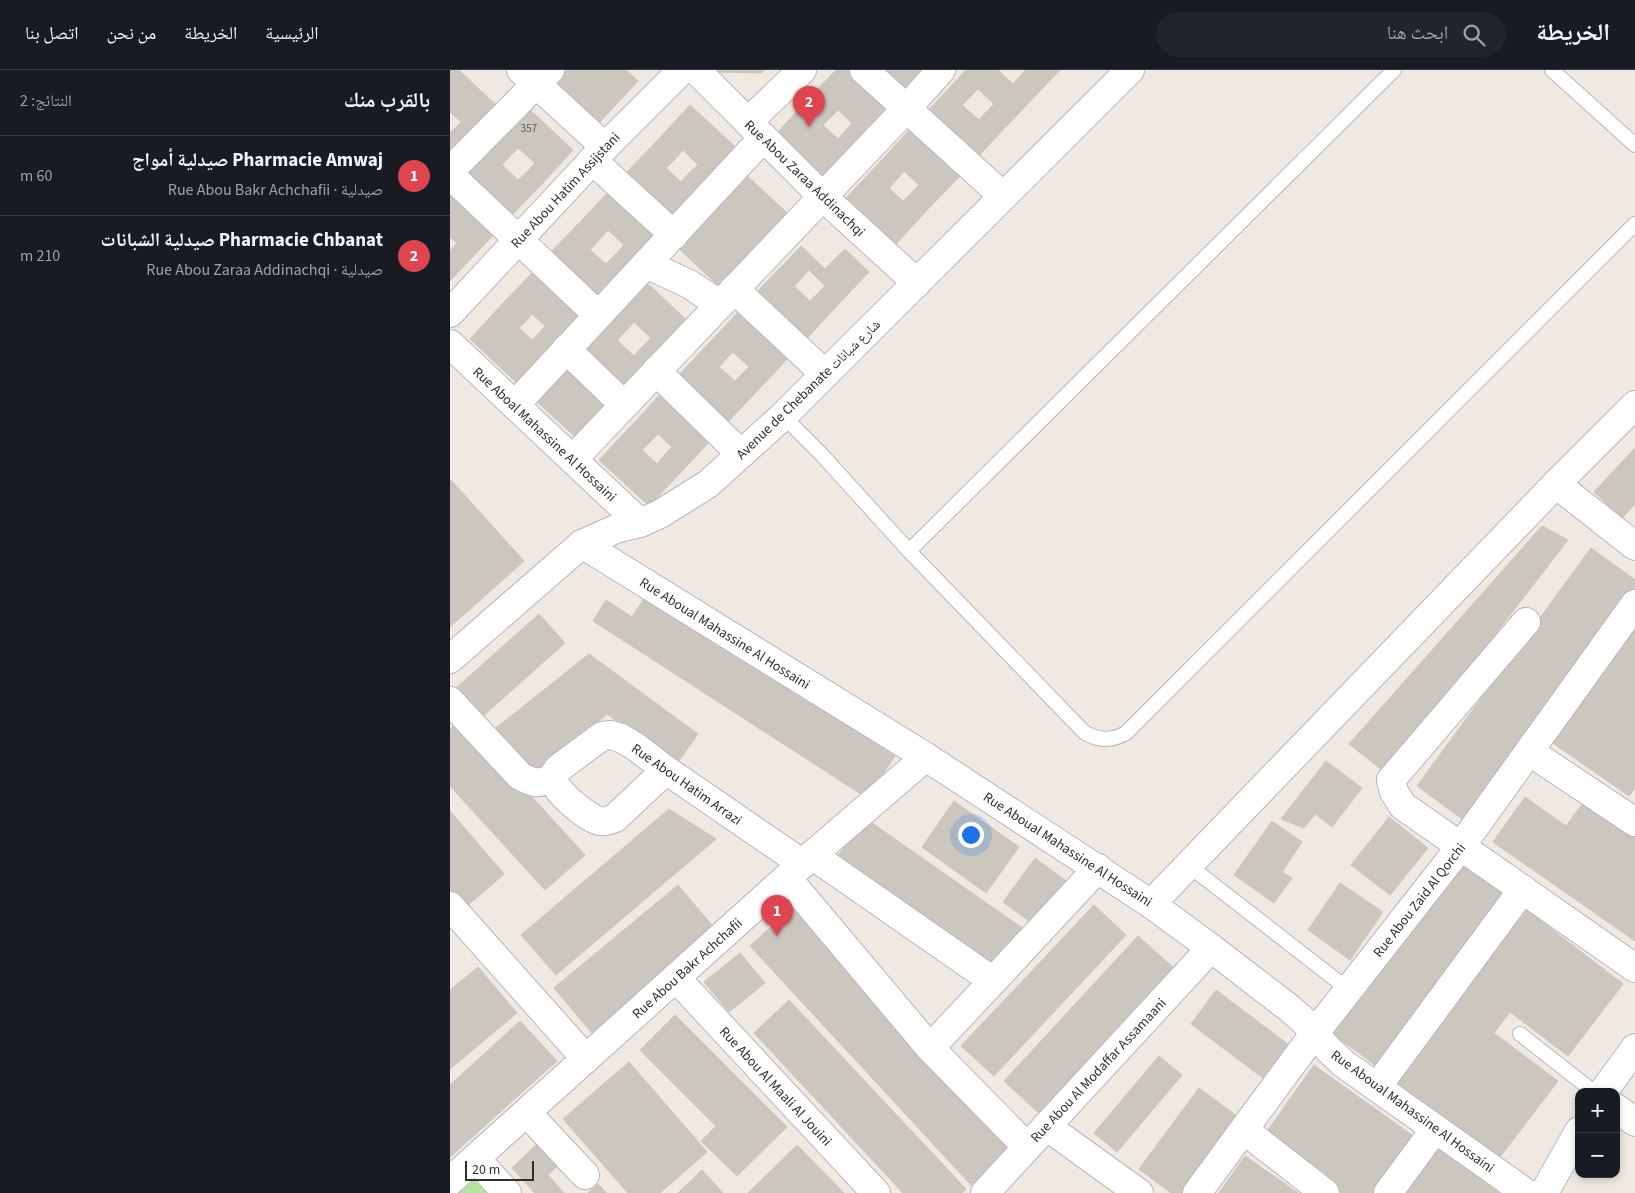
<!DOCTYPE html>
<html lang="ar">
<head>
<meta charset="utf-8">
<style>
  body { margin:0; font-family:"Source Sans 3","Noto Naskh Arabic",sans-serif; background:#20242c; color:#f1f3f6; direction:rtl }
  .controls { position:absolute; right:15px; bottom:15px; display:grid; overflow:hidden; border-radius:10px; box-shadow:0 2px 8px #0003 }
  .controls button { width:45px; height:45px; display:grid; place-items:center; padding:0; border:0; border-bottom:1px solid #363941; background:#171b24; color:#f1f3f6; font:25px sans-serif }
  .scale { position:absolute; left:15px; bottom:12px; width:69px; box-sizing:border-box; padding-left:5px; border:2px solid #2e2e2e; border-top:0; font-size:14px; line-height:18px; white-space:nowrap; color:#2e2e2e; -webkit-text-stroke:4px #fff; paint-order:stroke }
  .you { position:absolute; left:520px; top:764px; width:18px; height:18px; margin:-12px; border:4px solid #fff; border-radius:50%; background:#1a73e8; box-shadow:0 0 0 8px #1a73e833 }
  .badge { display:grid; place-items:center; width:32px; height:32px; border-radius:50%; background:#1a73e8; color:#fff; font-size:16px; font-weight:700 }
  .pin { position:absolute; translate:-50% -41px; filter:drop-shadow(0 1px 2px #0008) }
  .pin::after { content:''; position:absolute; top:26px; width:18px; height:15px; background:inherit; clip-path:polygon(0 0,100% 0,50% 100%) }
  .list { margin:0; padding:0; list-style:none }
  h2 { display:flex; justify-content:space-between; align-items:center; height:65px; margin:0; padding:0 20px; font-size:21px }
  h2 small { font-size:16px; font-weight:400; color:#9ea1a6 }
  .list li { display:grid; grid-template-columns:32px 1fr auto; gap:15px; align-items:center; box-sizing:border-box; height:80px; padding:0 20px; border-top:1px solid #363941 }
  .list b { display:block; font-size:19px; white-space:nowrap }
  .list p { margin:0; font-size:16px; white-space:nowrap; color:#9ea1a6 }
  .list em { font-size:16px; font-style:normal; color:#9ea1a6 }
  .icon { flex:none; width:28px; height:28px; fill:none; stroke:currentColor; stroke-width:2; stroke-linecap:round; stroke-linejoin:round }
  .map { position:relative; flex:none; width:1185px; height:1123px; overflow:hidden; direction:ltr }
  header { display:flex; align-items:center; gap:30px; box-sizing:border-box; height:70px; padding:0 25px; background:#171b24; border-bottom:1px solid #363941 }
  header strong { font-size:24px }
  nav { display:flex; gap:28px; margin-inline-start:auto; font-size:18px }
  .search { width:350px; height:45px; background:#20242c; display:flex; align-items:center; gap:12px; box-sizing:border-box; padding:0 18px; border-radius:28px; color:#9ea1a6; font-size:19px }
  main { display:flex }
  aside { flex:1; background:#171b24 }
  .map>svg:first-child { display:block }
  .green { fill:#b6e59e }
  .building { fill:#cbc7bf; stroke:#cbc5ba }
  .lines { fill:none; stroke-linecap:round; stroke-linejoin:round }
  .service-casing { stroke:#b4b7c1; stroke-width:16 }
  .minor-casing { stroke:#b4b7c1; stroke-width:30 }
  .tertiary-casing { stroke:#b4b7c1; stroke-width:30 }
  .service { stroke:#fff; stroke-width:14 }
  .minor { stroke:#fff; stroke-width:28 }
  .tertiary { stroke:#fff; stroke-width:28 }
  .labels { text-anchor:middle; stroke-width:4.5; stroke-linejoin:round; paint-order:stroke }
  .number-label { font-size:11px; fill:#555452 }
  .street-label { font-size:14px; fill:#2e2e2e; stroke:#fff }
</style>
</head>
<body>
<header>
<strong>الخريطة</strong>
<div class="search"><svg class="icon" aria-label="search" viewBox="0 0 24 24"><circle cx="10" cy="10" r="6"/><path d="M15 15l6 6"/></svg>ابحث هنا</div>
<nav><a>الرئيسية</a><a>الخريطة</a><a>من نحن</a><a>اتصل بنا</a></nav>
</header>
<main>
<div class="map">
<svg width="1185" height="1123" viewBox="0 0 1185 1123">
  <rect width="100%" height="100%" fill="#efe9e1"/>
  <path class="green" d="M 31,1101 L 51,1123 L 7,1123 Z"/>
  <g class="building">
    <path d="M 0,0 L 9,0 L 50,39 L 17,74 L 3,60 L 11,52 L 0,42 Z"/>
    <path d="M 117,0 L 176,0 L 188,11 L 147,55 L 103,15 Z"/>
    <path d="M 268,0 L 314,0 L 311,3 L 268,2 Z"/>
    <path d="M 386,0 L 403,0 L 448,42 L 414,77 L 396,60 L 402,53 L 388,40 L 381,47 L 360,27 Z"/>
    <path d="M 423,0 L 486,0 L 457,32 Z"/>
    <path d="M 516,0 L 548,0 L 563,14 L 570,6 L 588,23 L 554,59 L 536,42 L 544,34 L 528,19 L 520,27 L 504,13 Z"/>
    <path d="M 576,0 L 610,0 L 588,23 L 570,6 Z"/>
    <path d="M 504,13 L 520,27 L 512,35 L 529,50 L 536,42 L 554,59 L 522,93 L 472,47 Z"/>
    <path d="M 360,27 L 381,47 L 373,55 L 388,69 L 396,60 L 414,77 L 380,113 L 327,63 Z"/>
    <path d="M 240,35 L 292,83 L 257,120 L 239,103 L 248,95 L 233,80 L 225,89 L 206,72 Z"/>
    <path d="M 76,36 L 123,80 L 91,115 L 77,102 L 85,93 L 68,78 L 60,86 L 44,70 Z"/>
    <path d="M 463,56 L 513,103 L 479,138 L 462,122 L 469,115 L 454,101 L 448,108 L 430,92 Z"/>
    <path d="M 3,60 L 17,74 L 0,93 L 0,63 Z"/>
    <path d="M 44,70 L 60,86 L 52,95 L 68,110 L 77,102 L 91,115 L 56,151 L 9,107 Z"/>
    <path d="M 206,72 L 225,89 L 216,98 L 231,112 L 239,103 L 257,120 L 222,157 L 171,108 Z"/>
    <path d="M 430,92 L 448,108 L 439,118 L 453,131 L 462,122 L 479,138 L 446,174 L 396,128 Z"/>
    <path d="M 294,103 L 346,151 L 277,224 L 225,175 Z"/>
    <path d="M 0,117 L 25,140 L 0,167 Z"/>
    <path d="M 163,117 L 214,165 L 182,199 L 166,184 L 174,175 L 158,160 L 150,169 L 131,151 Z"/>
    <path d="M 25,140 L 47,161 L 0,211 L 0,181 L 7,173 L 0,167 Z"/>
    <path d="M 131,151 L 150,169 L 140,180 L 156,194 L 166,184 L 182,199 L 147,236 L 95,188 Z"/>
    <path d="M 351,176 L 375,199 L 395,179 L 419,202 L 383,240 L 367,224 L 375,216 L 359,200 L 351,209 L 334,194 Z"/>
    <path d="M 334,194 L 351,209 L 344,216 L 360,231 L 367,224 L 383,240 L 350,276 L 300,229 Z"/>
    <path d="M 87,198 L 139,246 L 107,280 L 89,263 L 95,256 L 82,244 L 76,251 L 55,231 Z"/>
    <path d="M 193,209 L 245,258 L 210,296 L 191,278 L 201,268 L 184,252 L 174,263 L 158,247 Z"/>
    <path d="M 55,231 L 76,251 L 69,258 L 82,270 L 89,263 L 107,280 L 71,317 L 20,269 Z"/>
    <path d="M 292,238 L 342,284 L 310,318 L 293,303 L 299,297 L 283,282 L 277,288 L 260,272 Z"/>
    <path d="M 158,247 L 174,263 L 167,270 L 184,286 L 191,278 L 210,296 L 176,331 L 124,282 Z"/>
    <path d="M 260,272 L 277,288 L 269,297 L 285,311 L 293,303 L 310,318 L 275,355 L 225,309 Z"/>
    <path d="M 116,291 L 168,340 L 134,375 L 82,327 Z"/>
    <path d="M 216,318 L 266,365 L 233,400 L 215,384 L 222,377 L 208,364 L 201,371 L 183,354 Z"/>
    <path d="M 183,354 L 201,371 L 192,380 L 207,394 L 215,384 L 233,400 L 199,436 L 149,390 Z"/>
    <path d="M 1185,378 L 1185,434 L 1172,448 L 1144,422 Z"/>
    <path d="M 0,409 L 74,491 L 0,557 Z"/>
    <path d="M 1092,456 L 1118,470 L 937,704 L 899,674 Z"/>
    <path d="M 1141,478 L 1185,510 L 1185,519 L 1015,751 L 967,716 Z"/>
    <path d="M 197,524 L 445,686 L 417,728 L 143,551 L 156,530 L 182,547 Z"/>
    <path d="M 89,544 L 115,573 L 32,647 L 6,618 Z"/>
    <path d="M 1185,550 L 1185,718 L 1179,726 L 1100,671 Z"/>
    <path d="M 139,584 L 248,664 L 226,695 L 157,644 L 83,704 L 46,658 Z"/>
    <path d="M 11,649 L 135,785 L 95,820 L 0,716 L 0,659 Z"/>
    <path d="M 876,691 L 912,718 L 882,757 L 865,744 L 854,758 L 831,749 Z"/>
    <path d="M 1075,727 L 1116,756 L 1136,729 L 1185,763 L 1185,871 L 1043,772 Z"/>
    <path d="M 504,731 L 569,777 L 536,823 L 472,777 Z"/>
    <path d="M 219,739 L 266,769 L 106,905 L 71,865 Z"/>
    <path d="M 0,741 L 54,804 L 16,837 L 0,819 Z"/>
    <path d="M 939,747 L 978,778 L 940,825 L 901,795 Z"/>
    <path d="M 415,748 L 575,860 L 545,902 L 385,790 Z"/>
    <path d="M 822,751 L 852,772 L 832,802 L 842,808 L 824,833 L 784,805 Z"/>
    <path d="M 585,788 L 619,813 L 587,857 L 553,832 Z"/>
    <path d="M 1011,792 L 1053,822 L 925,995 L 883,964 Z"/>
    <path d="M 890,813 L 933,842 L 900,890 L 858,860 Z"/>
    <path d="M 228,815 L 266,860 L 142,963 L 104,918 Z"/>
    <path d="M 644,835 L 676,865 L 544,1006 L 511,976 Z"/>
    <path d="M 343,837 L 564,1076 L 521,1115 L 300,876 Z"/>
    <path d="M 1077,840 L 1173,914 L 1118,986 L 1060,942 L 1044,963 L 1108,1011 L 1047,1091 L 944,1012 Z"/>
    <path d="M 688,866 L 726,900 L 592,1046 L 554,1011 Z"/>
    <path d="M 290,883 L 315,913 L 279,942 L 254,912 Z"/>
    <path d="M 28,897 L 67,943 L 0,999 L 0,920 Z"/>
    <path d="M 766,920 L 839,975 L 813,1008 L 741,954 Z"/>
    <path d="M 339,930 L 516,1119 L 512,1123 L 453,1123 L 304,963 Z"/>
    <path d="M 225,945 L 337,1057 L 287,1106 L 251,1071 L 266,1056 L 190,980 Z"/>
    <path d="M 70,951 L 107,991 L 0,1087 L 0,1015 Z"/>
    <path d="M 709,986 L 732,1005 L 667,1082 L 644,1063 Z"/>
    <path d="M 179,992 L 257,1082 L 210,1123 L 178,1123 L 113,1049 Z"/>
    <path d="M 864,995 L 966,1068 L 927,1123 L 892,1123 L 813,1067 Z"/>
    <path d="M 749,1018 L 791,1049 L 735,1123 L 721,1123 L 689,1099 Z"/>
    <path d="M 87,1074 L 107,1096 L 98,1105 L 114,1123 L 85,1123 L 62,1098 Z"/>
    <path d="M 347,1075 L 394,1123 L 298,1123 Z"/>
    <path d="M 990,1077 L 1049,1123 L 954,1123 Z"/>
    <path d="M 795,1086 L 848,1123 L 769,1123 Z"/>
    <path d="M 252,1100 L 273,1123 L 228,1123 Z"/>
    <path d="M 148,1114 L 157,1123 L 138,1123 Z"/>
  </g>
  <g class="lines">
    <g class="service-casing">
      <g id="service">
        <path d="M 1102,0 L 1185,75"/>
        <path d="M 333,346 L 372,385 L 459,481 L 634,662 C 648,671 662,671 676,663 L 1185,154"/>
        <path d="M 459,481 L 944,0"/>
        <path d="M 738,795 L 899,920"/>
        <path d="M 1070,964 L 1144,1022"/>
      </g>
    </g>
    <g class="minor-casing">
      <g id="minor">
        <path d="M 71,0 L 155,77"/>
        <path d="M 246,0 L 372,126 L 467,213"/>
        <path d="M 414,0 L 553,126"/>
        <path d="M 298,52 L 352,0"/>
        <path d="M 142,90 L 224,165"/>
        <path d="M 0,101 L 100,0"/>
        <path d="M 0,105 L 148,245"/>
        <path d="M 196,194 L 239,214 L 269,234"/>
        <path d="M 284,219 L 375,304"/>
        <path d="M 0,243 L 155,77 L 232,0"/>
        <path d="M 0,274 L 190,453"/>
        <path d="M 116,279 L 174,335"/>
        <path d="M 206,301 L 291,384"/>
        <path d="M 65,335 L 313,68"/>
        <path d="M 123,389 L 456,39 L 491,0"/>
        <path d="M 1106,414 L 1185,476"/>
        <path d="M 132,474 L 476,687 L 701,834 L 761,878 L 839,938 L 854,951 L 877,978 L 894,994 L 1076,1123"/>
        <path d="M 1076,552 L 941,710 L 944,722 L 953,736 L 1185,898"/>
        <path d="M 0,631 L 70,706 C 85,714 88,714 104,708"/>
        <path d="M 1080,682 L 1185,752"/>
        <path d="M 216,700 L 165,748 C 160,750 156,752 150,751 C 138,749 108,723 104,712 C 103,706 105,702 109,698 L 152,666 L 161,665 L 171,668 L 186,677 L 216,700 L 353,794"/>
        <path d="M 337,808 L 480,978 L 543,911 L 362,785"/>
        <path d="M 701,834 L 1106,414 L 1185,335"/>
        <path d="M 0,836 L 136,989"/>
        <path d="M 226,908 L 426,1123"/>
        <path d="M 543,911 L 648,798"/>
        <path d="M 480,978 L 577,1077"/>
        <path d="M 927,1017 L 1073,819"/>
        <path d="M 1166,1038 L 1185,1052"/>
        <path d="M 77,1043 L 135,1105"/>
        <path d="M 596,1056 L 689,1123"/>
        <path d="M 794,1060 L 875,1123"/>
        <path d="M 26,1089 L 57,1123"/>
        <path d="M 0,1111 L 362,785 L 476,687"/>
        <path d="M 535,1123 L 761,878"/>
        <path d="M 747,1123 L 864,964 L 1011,776 L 1185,534"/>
        <path d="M 938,1123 L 985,1059"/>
      </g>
    </g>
    <g class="tertiary-casing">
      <g id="tertiary">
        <path d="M 0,589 L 132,474 L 168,458 L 190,453 L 210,444 L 258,414 L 333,346 L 680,0"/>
        <path d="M 1153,1022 L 1185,978"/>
        <path d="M 1094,1123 L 1129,1061"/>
      </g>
    </g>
    <use href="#service" class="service"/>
    <use href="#minor" class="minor"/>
    <use href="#tertiary" class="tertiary"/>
  </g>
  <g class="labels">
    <g class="number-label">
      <text x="79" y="62">357</text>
    </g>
    <g class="street-label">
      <text transform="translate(355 108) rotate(44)" y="5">Rue Abou Zaraa Addinachqi</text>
      <text transform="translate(115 120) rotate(-47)" y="5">Rue Abou Hatim Assijstani</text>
      <text transform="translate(358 319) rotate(-44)" y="5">Avenue de Chebanate شارع شبانات</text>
      <text transform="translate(95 364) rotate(43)" y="5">Rue Aboal Mahassine Al Hossaini</text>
      <text transform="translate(275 563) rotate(32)" y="5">Rue Aboual Mahassine Al Hossaini</text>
      <text transform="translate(237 714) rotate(35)" y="5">Rue Abou Hatim Arrazi</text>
      <text transform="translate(618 779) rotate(33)" y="5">Rue Aboual Mahassine Al Hossaini</text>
      <text transform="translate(969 830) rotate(-52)" y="5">Rue Abou Zaid Al Qorchi</text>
      <text transform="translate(237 898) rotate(-42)" y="5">Rue Abou Bakr Achchafii</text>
      <text transform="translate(648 1000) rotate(-47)" y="5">Rue Abou Al Modaffar Assamaani</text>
      <text transform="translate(326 1016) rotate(47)" y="5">Rue Abou Al Maali Al Jouini</text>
      <text transform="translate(963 1041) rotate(36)" y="5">Rue Aboual Mahassine Al Hossaini</text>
    </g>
  </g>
</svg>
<div class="controls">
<button>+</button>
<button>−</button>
</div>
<div class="scale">20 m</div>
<div class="you"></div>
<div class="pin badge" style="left:327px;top:866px;background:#e0444e">1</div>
<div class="pin badge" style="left:359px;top:57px;background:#e0444e">2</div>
</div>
<aside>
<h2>بالقرب منك<small>النتائج: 2</small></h2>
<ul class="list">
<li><span class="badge" style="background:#e0444e">1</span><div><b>Pharmacie Amwaj صيدلية أمواج</b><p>صيدلية · Rue Abou Bakr Achchafii</p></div><em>60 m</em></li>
<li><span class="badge" style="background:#e0444e">2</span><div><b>Pharmacie Chbanat صيدلية الشبانات</b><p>صيدلية · Rue Abou Zaraa Addinachqi</p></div><em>210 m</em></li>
</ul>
</aside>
</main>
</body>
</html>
